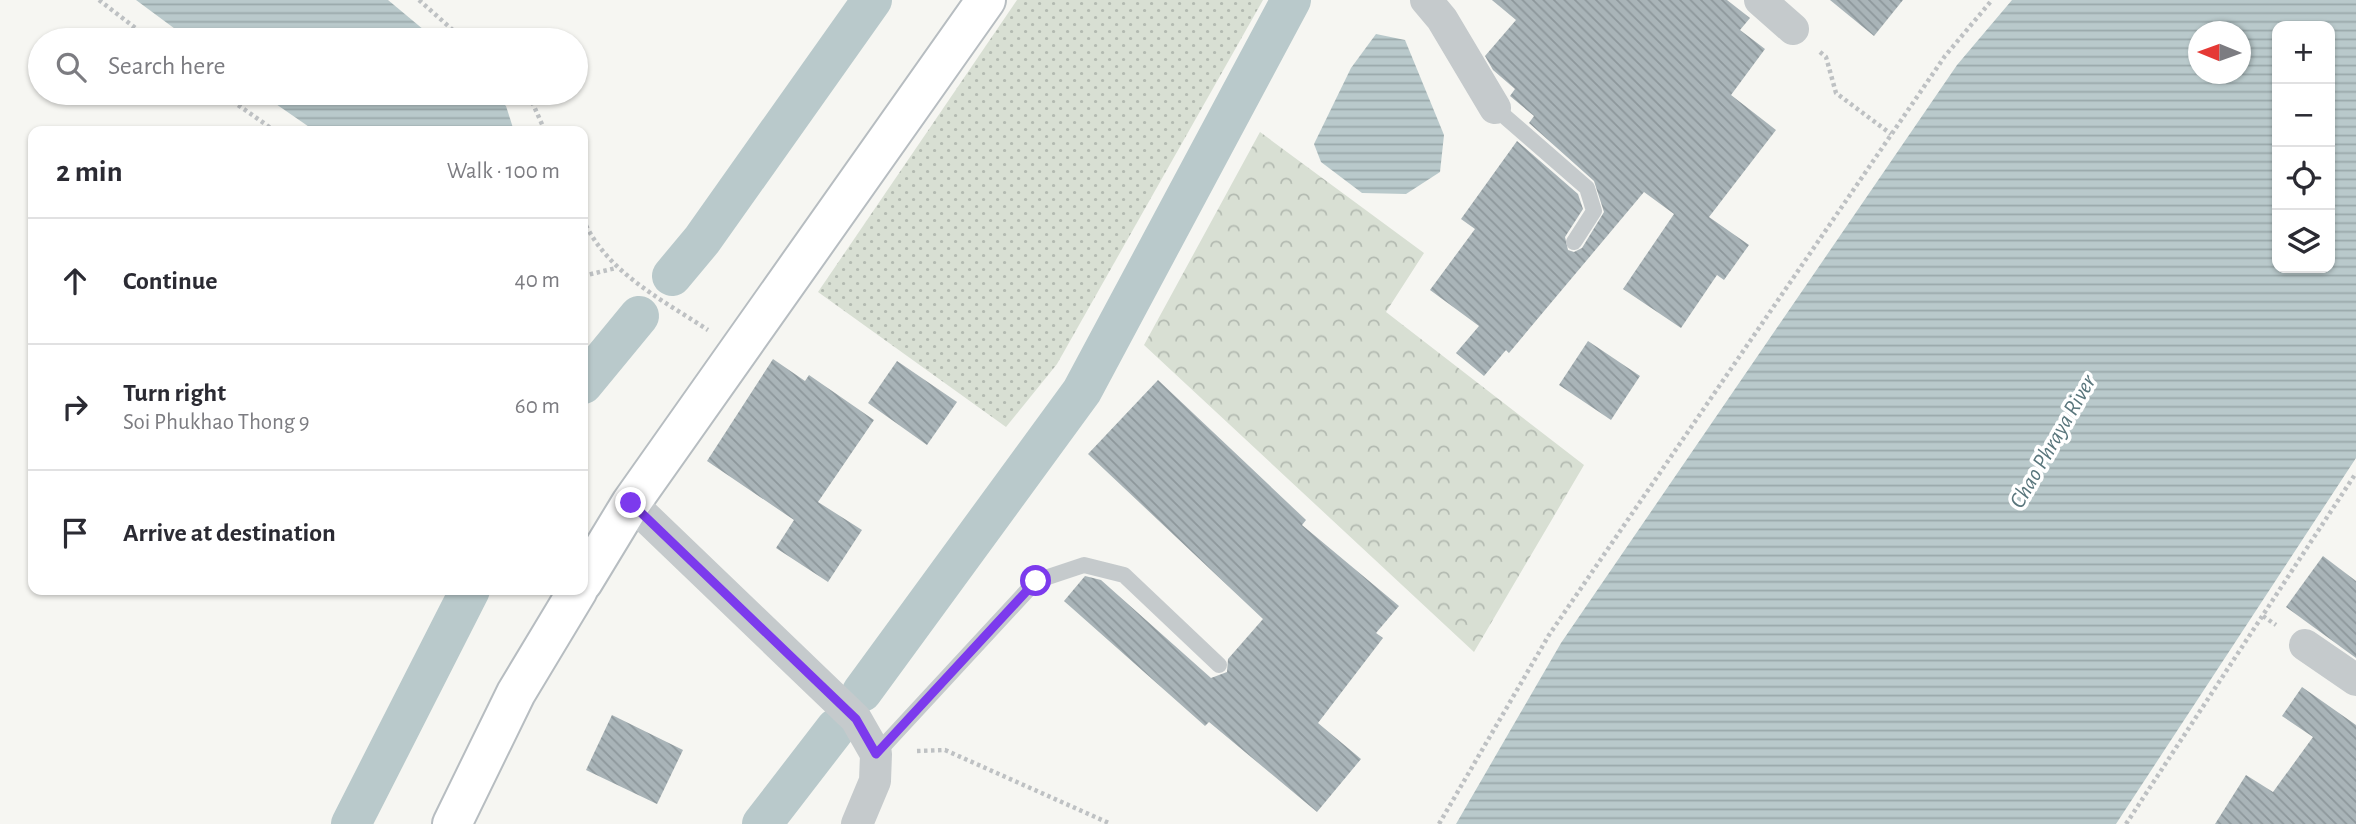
<!DOCTYPE html>
<html lang="en">
<head>
<meta charset="utf-8">
<style>
  body { margin:0; font-family:"Alegreya Sans",sans-serif; background:#f7f7f7; color:#2b2b33 }
  .controls { position:absolute; right:21px; top:21px; display:grid; overflow:hidden; border-radius:14px; box-shadow:0 2px 5px #0004 }
  .controls button { width:63px; height:63px; display:grid; place-items:center; padding:0; border:0; border-bottom:2px solid #e1e1e2; background:#fff; color:#2b2b33; font:35px sans-serif }
  .compass { position:absolute; left:2188px; top:21px; width:63px; height:63px; border-radius:50%; background:#fff; box-shadow:0 2px 5px #0004; rotate:271deg }
  .stop { position:absolute; width:21px; height:21px; margin:-16px; border:5px solid #7c3aed; border-radius:50%; background:#fff }
  .stop.end { background:#7c3aed; border-color:#fff; box-shadow:0 2px 7px #0008 }
  .list { margin:0; padding:0; list-style:none }
  h2 { display:flex; justify-content:space-between; align-items:center; height:91px; margin:0; padding:0 28px; font-size:30px }
  h2 small { font-size:23px; font-weight:400; color:#7c7c81 }
  .list li { display:grid; grid-template-columns:46px 1fr auto; gap:21px; align-items:center; box-sizing:border-box; height:126px; padding:0 28px; border-top:2px solid #e1e1e2 }
  .list b { display:block; font-size:26px; white-space:nowrap }
  .list p { margin:0; font-size:23px; white-space:nowrap; color:#7c7c81 }
  .list em { font-size:23px; font-style:normal; color:#7c7c81 }
  .icon { flex:none; width:38px; height:38px; fill:none; stroke:currentColor; stroke-width:2; stroke-linecap:round; stroke-linejoin:round }
  .map { position:relative; flex:none; width:2356px; height:824px; overflow:hidden }
  .search { position:absolute; background:#fff; box-shadow:0 2px 5px #0004; left:28px; top:28px; width:560px; height:77px; display:flex; align-items:center; gap:18px; box-sizing:border-box; padding:0 24px; border-radius:38px; color:#7c7c81; font-size:26px }
  .panel { position:absolute; background:#fff; box-shadow:0 2px 5px #0004; left:28px; top:126px; width:560px; height:469px; border-radius:14px }
  .map>svg:first-child { display:block }
  .green { fill:url(#green-dots) }
  .forest { fill:url(#forest-crowns) }
  .water { fill:url(#water-rules); fill-rule:evenodd }
  .lines { fill:none; stroke-linecap:round; stroke-linejoin:round }
  .canal { stroke:#b9c9cb; stroke-width:40 }
  .building { fill:url(#building-back-hatch) }
  .secondary-casing { stroke:#b7bdc1; stroke-width:42 }
  .path { stroke:#bec1c3; stroke-width:4.5; stroke-dasharray:3.5 3.5; stroke-linecap:butt }
  .lane { stroke:#c5cacc; stroke-width:16 }
  .street { stroke:#c5cacc; stroke-width:32 }
  .secondary { stroke:#fff; stroke-width:38 }
  .route { stroke:#7c3aed; stroke-width:9 }
  .labels { text-anchor:middle; stroke-width:7; stroke-linejoin:round; paint-order:stroke }
  .water-label { font-size:23px; font-style:italic; fill:#59767c; stroke:#fff }
</style>
</head>
<body>
<div class="map">
<svg width="2356" height="824" viewBox="0 0 2356 824">
  <defs>
    <pattern id="green-dots" width="8" height="8" patternUnits="userSpaceOnUse" patternTransform="scale(1.75)"><rect width="8" height="8" fill="#d8dfd3"/><path d="M2 2h.1M6 6h.1" fill="none" stroke="#b3bab1" stroke-width="1.8" stroke-linecap="round"/></pattern>
    <pattern id="forest-crowns" width="20" height="18" patternUnits="userSpaceOnUse" patternTransform="scale(1.75)"><rect width="20" height="18" fill="#d8dfd3"/><path d="M2 6a3 3 0 1 1 6 0M12 15a3 3 0 1 1 6 0" fill="none" stroke="#b3bab1"/></pattern>
    <pattern id="water-rules" width="6" height="5" patternUnits="userSpaceOnUse" patternTransform="scale(1.75)"><rect width="6" height="5" fill="#b9c9cb"/><path d="M0 2.5h6" fill="none" stroke="#9aa8aa"/></pattern>
    <pattern id="building-back-hatch" width="6" height="6" patternUnits="userSpaceOnUse" patternTransform="scale(1.75)"><rect width="6" height="6" fill="#a9b4b8"/><path d="M-1 5l2 2M0 0l6 6M5-1l2 2" fill="none" stroke="#8d979b"/></pattern>
  </defs>
  <rect width="100%" height="100%" fill="#f6f6f2"/>
  <path class="green" d="M 1017,0 L 1263,0 L 1057,364 L 1006,427 L 818,292 Z"/>
  <path class="forest" d="M 1260,132 L 1424,253 L 1386,312 L 1584,465 L 1474,652 L 1144,345 Z"/>
  <g class="water">
    <path d="M 136,0 L 388,0 L 436,40 L 190,40 Z"/>
    <path d="M 2012,0 L 2356,0 L 2356,458 L 2116,824 L 1456,824 L 1561,643 L 1957,65 ZM 2277,26 L 2330,26 L 2330,268 L 2277,268 ZM 2198,32 L 2240,32 L 2240,74 L 2198,74 Z"/>
    <path d="M 1376,34 L 1405,40 L 1444,135 L 1440,172 L 1406,194 L 1362,193 L 1321,162 L 1314,144 L 1351,68 Z"/>
    <path d="M 260,93 L 491,93 L 506,106 L 514,131 L 315,131 Z"/>
  </g>
  <g class="lines">
    <g class="canal">
      <path d="M 672,276 L 702,240 L 872,0"/>
      <path d="M 583,384 L 639,316"/>
      <path d="M 862,692 L 1082,391 L 1291,0"/>
      <path d="M 351,824 L 470,590"/>
      <path d="M 762,824 L 836,728"/>
    </g>
  </g>
  <g class="building">
    <path d="M 1492,0 L 1727,0 L 1750,18 L 1740,30 L 1765,49 L 1731,95 L 1776,130 L 1709,217 L 1749,245 L 1724,280 L 1717,275 L 1681,328 L 1623,289 L 1674,214 L 1644,192 L 1509,353 L 1506,350 L 1484,376 L 1456,353 L 1479,326 L 1430,290 L 1475,229 L 1461,219 L 1517,141 L 1578,194 L 1583,209 L 1565,237 L 1568,250 L 1574,252 L 1582,248 L 1604,212 L 1594,181 L 1529,123 L 1534,116 L 1510,96 L 1515,89 L 1493,70 L 1485,56 L 1516,20 Z"/>
    <path d="M 1830,0 L 1903,0 L 1874,36 Z"/>
    <path d="M 1588,341 L 1640,376 L 1611,420 L 1559,385 Z"/>
    <path d="M 773,359 L 805,381 L 809,375 L 874,420 L 818,502 L 862,530 L 828,582 L 776,548 L 794,520 L 707,461 Z"/>
    <path d="M 897,361 L 957,402 L 927,445 L 868,403 Z"/>
    <path d="M 1158,380 L 1306,520 L 1302,525 L 1399,606 L 1376,633 L 1383,638 L 1318,723 L 1361,759 L 1317,812 L 1209,722 L 1205,726 L 1064,601 L 1085,576 L 1101,580 L 1211,678 L 1227,672 L 1228,659 L 1263,619 L 1088,454 Z"/>
    <path d="M 2323,556 L 2356,581 L 2356,658 L 2286,607 Z"/>
    <path d="M 2302,687 L 2356,725 L 2356,824 L 2215,824 L 2246,775 L 2273,792 L 2313,737 L 2282,716 Z"/>
    <path d="M 612,715 L 683,750 L 657,804 L 586,770 Z"/>
  </g>
  <g class="lines">
    <g class="secondary-casing">
      <g id="secondary">
        <path d="M 583,582 L 631,503 L 986,0"/>
        <path d="M 452,824 L 516,693 L 578,590"/>
      </g>
    </g>
    <g class="path">
      <path d="M 99,0 L 151,40"/>
      <path d="M 419,0 L 464,40"/>
      <path d="M 1820,52 L 1826,57 L 1836,93 L 1891,134"/>
      <path d="M 221,93 L 275,131"/>
      <path d="M 521,93 L 533,104 L 545,131"/>
      <path d="M 583,219 C 606,272 661,299 708,330"/>
      <path d="M 583,276 L 616,268"/>
      <path d="M 2263,616 L 2276,625"/>
      <path d="M 917,751 L 945,750 L 1111,824"/>
      <path d="M 1439,824 L 1549,635 L 1945,56 L 1992,0"/>
      <path d="M 2126,824 L 2356,473"/>
    </g>
    <g class="lane">
      <path d="M 1495,108 L 1587,188 L 1594,211 L 1574,242"/>
      <path d="M 876,754 L 1036,581 L 1084,565 L 1124,575 L 1219,665"/>
    </g>
    <g class="street">
      <path d="M 1426,0 L 1442,19 L 1495,108"/>
      <path d="M 1760,0 L 1793,29"/>
      <path d="M 631,503 L 856,719 L 876,754 L 875,781 L 857,824"/>
      <path d="M 2305,645 L 2356,680"/>
    </g>
    <use href="#secondary" class="secondary"/>
  </g>
  <g class="lines">
    <path class="route" d="M 631,503 L 856,719 L 876,754 L 1036,581"/>
  </g>
  <g class="labels">
    <g class="water-label">
      <text transform="translate(2052 441) rotate(-60)" y="8">Chao Phraya River</text>
    </g>
  </g>
</svg>
<div class="controls">
<button>+</button>
<button>−</button>
<button><svg class="icon" aria-label="locate" viewBox="0 0 24 24"><circle cx="12" cy="12" r="6"/><path d="M12 2v4M12 18v4M2 12h4M18 12h4"/></svg></button>
<button><svg class="icon" aria-label="layers" viewBox="0 0 24 24"><path d="M12 4l9 5-9 5-9-5zM3 14l9 5 9-5"/></svg></button>
</div>
<svg class="compass" viewBox="-18 -18 36 36"><path d="M0-13l5 13h-10z" fill="#e53935"/><path d="M0 13l5-13h-10z" fill="#7c7c81"/></svg>
<div class="stop" style="left:1036px;top:581px"></div>
<div class="stop end" style="left:631px;top:503px"></div>
<div class="search"><svg class="icon" aria-label="search" viewBox="0 0 24 24"><circle cx="10" cy="10" r="6"/><path d="M15 15l6 6"/></svg>Search here</div>
<section class="panel">
<h2>2 min<small>Walk · 100 m</small></h2>
<ul class="list">
<li><svg class="icon" aria-label="ahead" viewBox="0 0 24 24"><path d="M12 20V5M6 11l6-6 6 6"/></svg><div><b>Continue</b></div><em>40 m</em></li>
<li><svg class="icon" aria-label="right" viewBox="0 0 24 24"><path d="M7 20v-9h11M14 6l5 5-5 5"/></svg><div><b>Turn right</b><p>Soi Phukhao Thong 9</p></div><em>60 m</em></li>
<li><svg class="icon" aria-label="arrive" viewBox="0 0 24 24"><path d="M6 21V4h12l-3 4 3 4H6"/></svg><div><b>Arrive at destination</b></div></li>
</ul>
</section>
</div>
</body>
</html>
